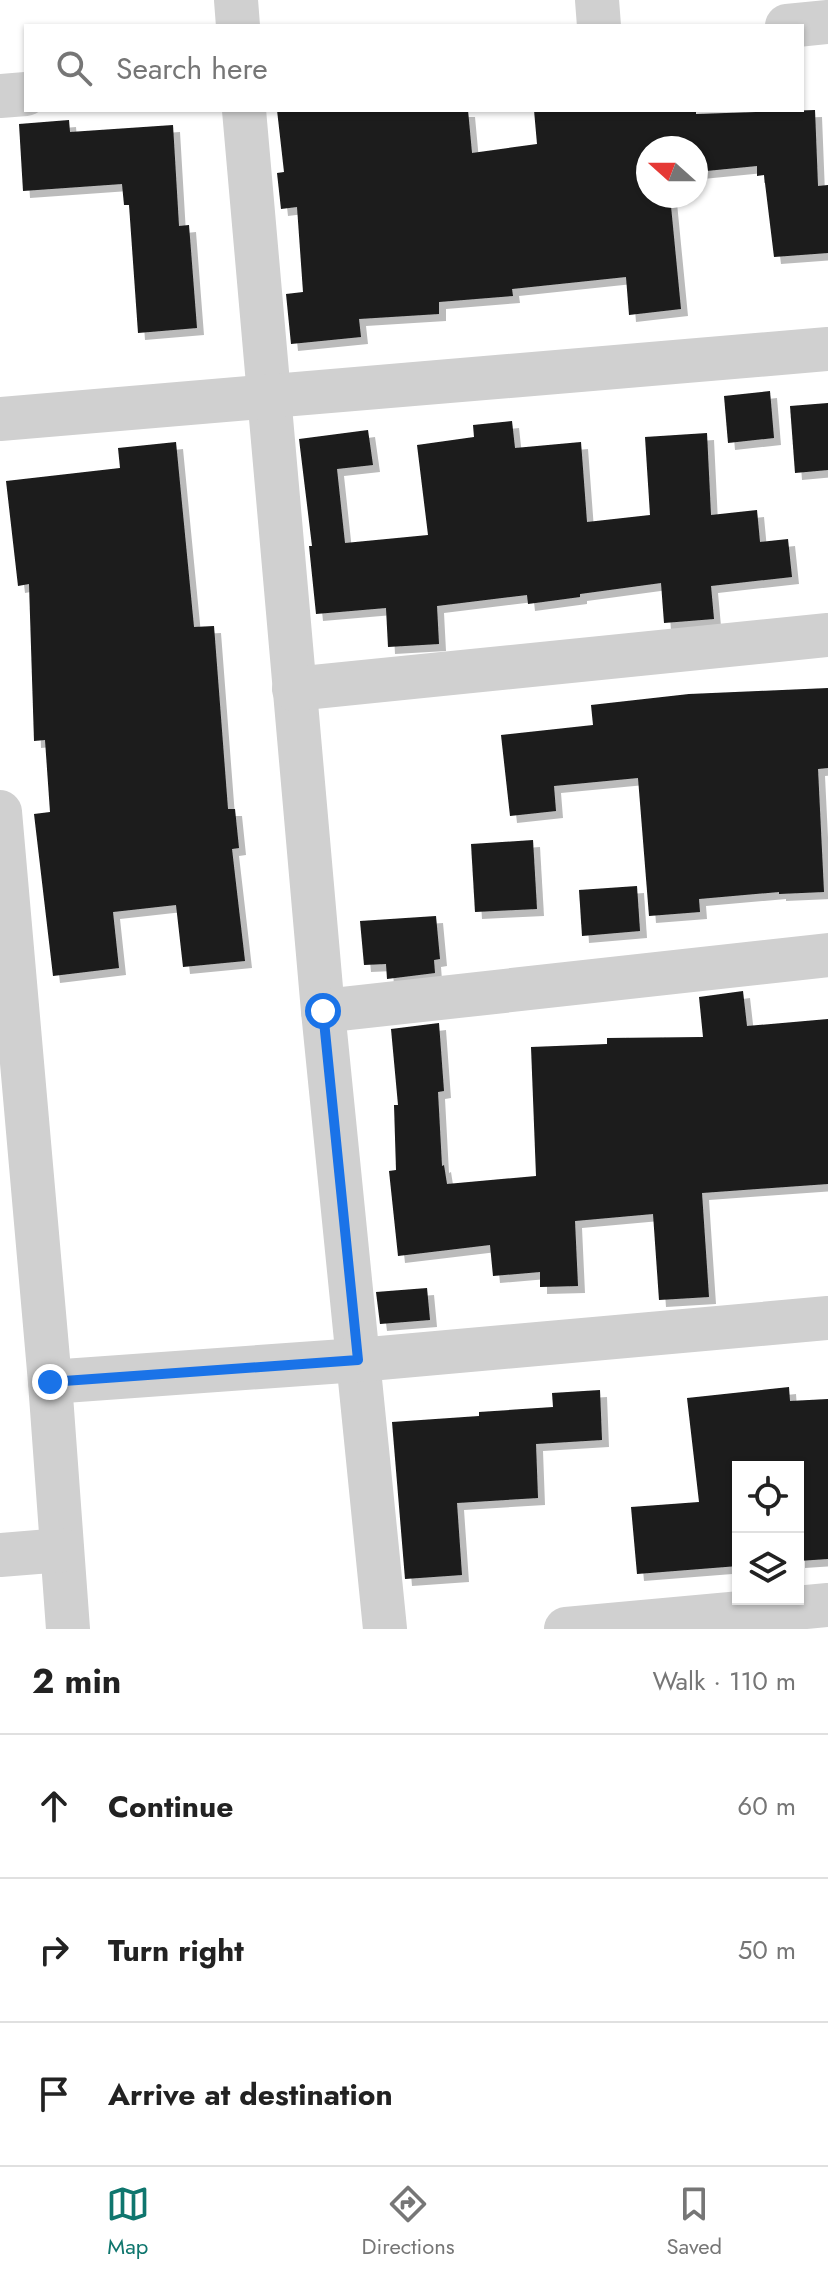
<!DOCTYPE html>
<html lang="en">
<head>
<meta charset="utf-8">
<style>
  body { margin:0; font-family:Jost,sans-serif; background:#f2f2f2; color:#222 }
  .controls { position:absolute; right:24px; bottom:24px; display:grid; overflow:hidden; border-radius:0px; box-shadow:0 2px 6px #0004 }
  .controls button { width:72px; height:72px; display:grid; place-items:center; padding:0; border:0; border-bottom:2px solid #e0e0e0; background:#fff; color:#222; font:40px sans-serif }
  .compass { position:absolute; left:636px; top:136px; width:72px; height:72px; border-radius:50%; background:#fff; box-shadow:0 2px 6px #0004; rotate:291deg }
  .stop { position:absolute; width:24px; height:24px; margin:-18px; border:6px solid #1a73e8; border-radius:50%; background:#fff }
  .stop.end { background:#1a73e8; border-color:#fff; box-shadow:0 2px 8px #0008 }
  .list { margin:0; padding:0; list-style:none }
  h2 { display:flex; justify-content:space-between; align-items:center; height:104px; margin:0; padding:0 32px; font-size:34px }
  h2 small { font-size:26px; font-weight:400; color:#767676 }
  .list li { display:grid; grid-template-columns:52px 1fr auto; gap:24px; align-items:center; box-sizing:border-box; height:144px; padding:0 32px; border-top:2px solid #e0e0e0 }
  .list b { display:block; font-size:30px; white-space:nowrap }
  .list em { font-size:26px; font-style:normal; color:#767676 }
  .icon { flex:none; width:44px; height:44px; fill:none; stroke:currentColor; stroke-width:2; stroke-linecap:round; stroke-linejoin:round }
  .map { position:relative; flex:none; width:828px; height:1629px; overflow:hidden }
  .search { position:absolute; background:#fff; box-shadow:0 2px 6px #0004; left:24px; right:24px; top:24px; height:88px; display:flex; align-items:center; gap:20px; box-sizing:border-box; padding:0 28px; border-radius:0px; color:#767676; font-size:30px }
  .sheet { height:536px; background:#fff }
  nav { display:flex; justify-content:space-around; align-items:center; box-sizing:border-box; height:112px; border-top:2px solid #e0e0e0; background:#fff; font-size:22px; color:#767676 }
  nav a { display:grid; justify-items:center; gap:4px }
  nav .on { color:#0f766e }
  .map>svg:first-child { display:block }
  .building { fill:#1a1a1a; filter:url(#shadow) }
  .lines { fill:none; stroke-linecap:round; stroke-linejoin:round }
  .minor { stroke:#d0d0d0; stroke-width:44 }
  .route { stroke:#1a73e8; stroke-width:10 }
</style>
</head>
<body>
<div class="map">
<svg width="828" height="1629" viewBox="0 0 828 1629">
  <defs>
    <filter id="shadow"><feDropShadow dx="7" dy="7" stdDeviation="0" flood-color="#0004"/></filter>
  </defs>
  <rect width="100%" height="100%" fill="#fff"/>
  <g class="building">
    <path d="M 277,110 L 468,110 L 472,153 L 537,144 L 534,110 L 696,110 L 696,114 L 815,110 L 818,186 L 828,185 L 828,253 L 774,257 L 764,175 L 757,176 L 757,166 L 696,172 L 696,148 L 648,148 L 648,196 L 670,196 L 681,309 L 629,315 L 626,277 L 512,289 L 513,296 L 439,302 L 439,314 L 359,319 L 361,337 L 291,344 L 286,294 L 303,292 L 297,207 L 281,209 L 277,173 L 284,172 Z"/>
    <path d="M 69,120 L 70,132 L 173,125 L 179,226 L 189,225 L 197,328 L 138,333 L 129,205 L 124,205 L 122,184 L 23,191 L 19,124 Z"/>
    <path d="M 770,391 L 774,438 L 728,443 L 724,396 Z"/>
    <path d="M 828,403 L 828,470 L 795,473 L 790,406 Z"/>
    <path d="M 512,421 L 515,448 L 581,442 L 587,522 L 650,515 L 645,437 L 707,433 L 711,515 L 757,510 L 760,542 L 788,539 L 792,577 L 711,586 L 714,619 L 664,623 L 661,583 L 580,594 L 580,597 L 528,604 L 527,595 L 437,606 L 439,644 L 388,647 L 386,608 L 316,614 L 309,546 L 312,546 L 299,439 L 368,430 L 373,465 L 337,469 L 345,543 L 428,535 L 417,445 L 474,437 L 473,425 Z"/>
    <path d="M 176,442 L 194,627 L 214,626 L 228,809 L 235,809 L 239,848 L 232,849 L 245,961 L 183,967 L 176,905 L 113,912 L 119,968 L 53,976 L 34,814 L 50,812 L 45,740 L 34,741 L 29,584 L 18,586 L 6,481 L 120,468 L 118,448 Z"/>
    <path d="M 828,688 L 828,768 L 818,769 L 824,892 L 779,894 L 779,892 L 699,899 L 700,912 L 649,916 L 638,778 L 554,786 L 556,811 L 510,816 L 501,735 L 593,725 L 591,705 L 689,694 Z"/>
    <path d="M 533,840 L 537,909 L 475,912 L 471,844 Z"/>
    <path d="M 637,886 L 640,931 L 582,936 L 579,890 Z"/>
    <path d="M 436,916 L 440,959 L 434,960 L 435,973 L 387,979 L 386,964 L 364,965 L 360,921 Z"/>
    <path d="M 743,991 L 747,1026 L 828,1019 L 828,1184 L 702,1193 L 709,1297 L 659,1300 L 653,1214 L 575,1221 L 578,1286 L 540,1287 L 540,1272 L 493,1276 L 490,1245 L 398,1256 L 389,1171 L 396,1170 L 394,1105 L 398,1105 L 391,1029 L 439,1023 L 444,1091 L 438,1092 L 442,1166 L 444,1165 L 447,1184 L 536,1176 L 531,1047 L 607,1044 L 607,1038 L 703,1037 L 699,997 Z"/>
    <path d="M 427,1288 L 430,1320 L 380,1324 L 376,1292 Z"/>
    <path d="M 789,1387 L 790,1401 L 828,1399 L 828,1559 L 798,1561 L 798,1467 L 738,1467 L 738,1566 L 637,1574 L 631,1507 L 699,1502 L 687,1398 Z"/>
    <path d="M 600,1390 L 602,1440 L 536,1444 L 538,1498 L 457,1503 L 462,1575 L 405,1579 L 392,1422 L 479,1416 L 479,1412 L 553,1407 L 552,1393 Z"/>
  </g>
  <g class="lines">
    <g class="minor">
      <path d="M 236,0 L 238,26"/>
      <path d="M 597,0 L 599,26"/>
      <path d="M 787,26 L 828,22"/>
      <path d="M 0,96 L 26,94"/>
      <path d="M 244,110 L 323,1011 L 385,1629"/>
      <path d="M 0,419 L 828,349"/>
      <path d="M 294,689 L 828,635"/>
      <path d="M 0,812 L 50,1382 L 68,1629"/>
      <path d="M 323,1011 L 828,955"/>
      <path d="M 50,1382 L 358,1360 L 828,1318"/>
      <path d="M 0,1555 L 62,1550"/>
      <path d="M 566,1629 L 828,1605"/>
    </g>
  </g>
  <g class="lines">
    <path class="route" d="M 50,1382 L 358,1360 L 323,1011"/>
  </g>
</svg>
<div class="controls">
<button><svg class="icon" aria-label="locate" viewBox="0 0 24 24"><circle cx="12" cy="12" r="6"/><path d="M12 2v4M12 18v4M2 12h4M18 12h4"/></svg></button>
<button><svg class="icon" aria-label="layers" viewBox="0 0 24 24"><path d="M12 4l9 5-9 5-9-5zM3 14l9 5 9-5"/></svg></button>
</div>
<svg class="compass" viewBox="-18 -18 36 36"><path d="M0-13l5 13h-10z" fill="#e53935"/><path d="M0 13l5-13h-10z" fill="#767676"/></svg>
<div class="stop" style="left:323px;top:1011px"></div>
<div class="stop end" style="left:50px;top:1382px"></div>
<div class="search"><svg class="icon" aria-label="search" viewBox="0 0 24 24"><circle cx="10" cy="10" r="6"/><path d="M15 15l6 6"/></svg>Search here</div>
</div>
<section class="sheet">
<h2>2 min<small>Walk · 110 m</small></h2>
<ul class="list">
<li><svg class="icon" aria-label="ahead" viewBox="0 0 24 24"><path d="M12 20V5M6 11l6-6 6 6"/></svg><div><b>Continue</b></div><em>60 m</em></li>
<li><svg class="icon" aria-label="right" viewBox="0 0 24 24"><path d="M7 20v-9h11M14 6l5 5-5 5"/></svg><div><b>Turn right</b></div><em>50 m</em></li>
<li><svg class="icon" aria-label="arrive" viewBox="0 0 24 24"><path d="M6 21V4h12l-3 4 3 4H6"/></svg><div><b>Arrive at destination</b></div></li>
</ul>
</section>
<nav>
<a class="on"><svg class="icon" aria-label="map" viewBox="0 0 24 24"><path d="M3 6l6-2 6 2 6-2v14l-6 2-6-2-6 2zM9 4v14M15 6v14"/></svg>Map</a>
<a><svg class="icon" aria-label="directions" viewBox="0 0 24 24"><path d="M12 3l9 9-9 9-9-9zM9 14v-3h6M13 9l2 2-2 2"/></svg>Directions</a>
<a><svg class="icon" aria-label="saved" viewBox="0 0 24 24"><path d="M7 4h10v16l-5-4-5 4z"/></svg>Saved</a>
</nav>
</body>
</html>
